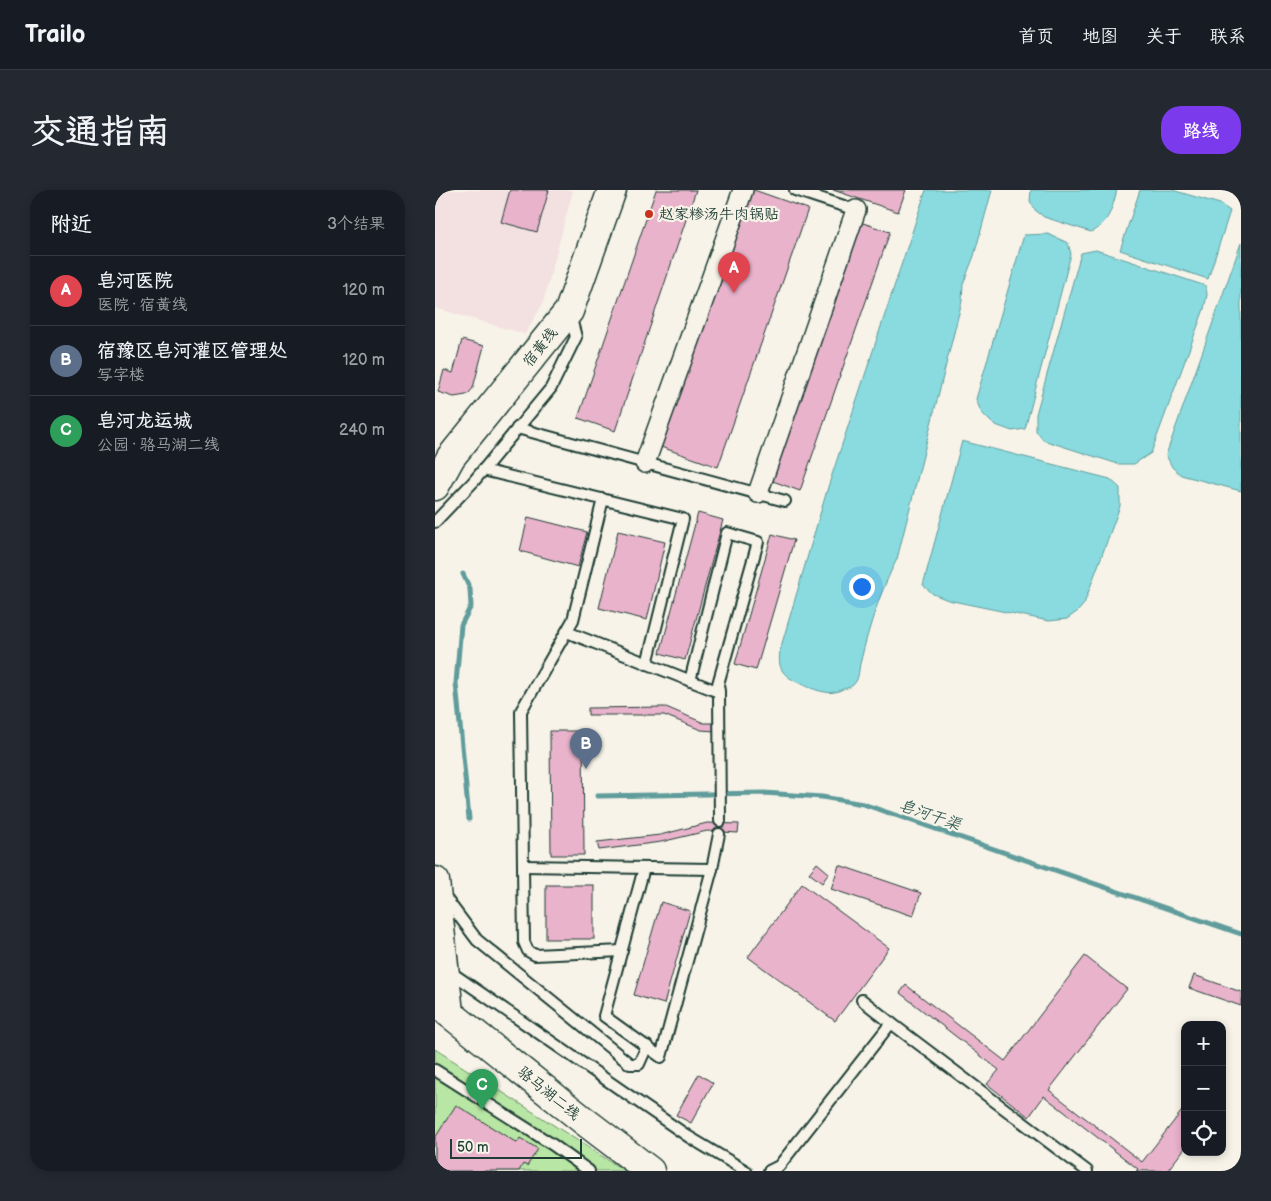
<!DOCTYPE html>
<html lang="zh">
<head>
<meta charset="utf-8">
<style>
  body { margin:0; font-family:"Balsamiq Sans","LXGW WenKai TC",sans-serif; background:#242831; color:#f1f3f6 }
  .controls { position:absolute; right:15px; bottom:15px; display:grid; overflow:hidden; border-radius:10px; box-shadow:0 2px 8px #0003 }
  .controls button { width:45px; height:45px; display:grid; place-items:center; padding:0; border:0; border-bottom:1px solid #363941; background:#171b24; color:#f1f3f6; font:25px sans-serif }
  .scale { position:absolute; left:15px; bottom:12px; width:132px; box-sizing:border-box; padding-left:5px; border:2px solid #1f3d34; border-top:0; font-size:14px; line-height:18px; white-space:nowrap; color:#1f3d34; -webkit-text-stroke:4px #f7f3e8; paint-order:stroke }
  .you { position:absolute; left:426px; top:396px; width:18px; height:18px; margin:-12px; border:4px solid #fff; border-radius:50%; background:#1a73e8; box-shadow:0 0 0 8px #1a73e833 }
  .badge { display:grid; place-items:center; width:32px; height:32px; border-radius:50%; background:#7c3aed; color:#fff; font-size:16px; font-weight:700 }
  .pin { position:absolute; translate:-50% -41px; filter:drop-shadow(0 1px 2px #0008) }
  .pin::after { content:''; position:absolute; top:26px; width:18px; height:15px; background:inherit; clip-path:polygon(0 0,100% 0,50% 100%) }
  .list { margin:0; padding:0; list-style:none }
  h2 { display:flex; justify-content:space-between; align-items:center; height:65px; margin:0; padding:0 20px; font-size:21px }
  h2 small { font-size:16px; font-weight:400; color:#9ea1a6 }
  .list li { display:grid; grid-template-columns:32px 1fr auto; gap:15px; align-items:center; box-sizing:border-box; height:70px; padding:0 20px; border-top:1px solid #363941 }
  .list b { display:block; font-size:19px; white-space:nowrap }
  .list p { margin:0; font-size:16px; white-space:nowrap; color:#9ea1a6 }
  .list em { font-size:16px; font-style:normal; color:#9ea1a6 }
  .icon { flex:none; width:28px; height:28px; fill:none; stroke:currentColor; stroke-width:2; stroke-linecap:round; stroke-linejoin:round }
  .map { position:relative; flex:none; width:806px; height:981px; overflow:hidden; border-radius:20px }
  header { display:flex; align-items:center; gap:30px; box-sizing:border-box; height:70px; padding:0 25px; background:#171b24; border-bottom:1px solid #363941 }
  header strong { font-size:24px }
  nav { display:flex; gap:28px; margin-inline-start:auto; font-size:18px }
  .intro { display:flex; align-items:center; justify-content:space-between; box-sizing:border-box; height:120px; padding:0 30px }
  h1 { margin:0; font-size:35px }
  .button { padding:12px 22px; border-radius:20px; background:#7c3aed; color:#fff; font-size:18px; font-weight:700 }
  main { display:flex; gap:30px; padding:0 30px }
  aside { flex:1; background:#171b24; border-radius:20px; box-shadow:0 2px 8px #0003 }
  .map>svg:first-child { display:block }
  .built { fill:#f3e0e0 }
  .green { fill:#b8e6a4; stroke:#6c926c }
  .water { fill:#89dbe0; stroke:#5f9c9b }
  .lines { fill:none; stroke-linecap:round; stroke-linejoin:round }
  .stream { stroke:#5f9c9b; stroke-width:5 }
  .building { fill:#e9b3cc; stroke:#1f3d34 }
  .lane-casing { stroke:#1f3d34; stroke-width:14 }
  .street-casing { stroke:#1f3d34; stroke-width:22 }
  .secondary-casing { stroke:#1f3d34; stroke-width:31 }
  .lane { stroke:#f7f3e8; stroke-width:10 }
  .street { stroke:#f7f3e8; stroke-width:19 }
  .secondary { stroke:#f7f3e8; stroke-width:28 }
  .poi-dot { fill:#c8321e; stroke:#f7f3e8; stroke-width:2 }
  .labels { text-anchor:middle; stroke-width:4.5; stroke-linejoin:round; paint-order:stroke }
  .poi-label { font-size:15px; fill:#1f3d34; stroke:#f7f3e8; text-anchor:start }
  .street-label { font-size:15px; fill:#1f3d34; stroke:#f7f3e8 }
  .water-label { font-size:16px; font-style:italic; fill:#345d56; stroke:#f7f3e8 }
</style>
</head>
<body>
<header>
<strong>Trailo</strong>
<nav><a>首页</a><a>地图</a><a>关于</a><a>联系</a></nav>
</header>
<div class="intro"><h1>交通指南</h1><a class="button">路线</a></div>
<main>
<aside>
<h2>附近<small>3个结果</small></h2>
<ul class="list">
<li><span class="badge" style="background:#e0444e">A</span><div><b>皂河医院</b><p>医院 · 宿黄线</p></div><em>120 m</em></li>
<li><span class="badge" style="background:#5c6f8a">B</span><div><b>宿豫区皂河灌区管理处</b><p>写字楼</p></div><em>120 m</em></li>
<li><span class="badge" style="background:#2e9e5b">C</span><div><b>皂河龙运城</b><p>公园 · 骆马湖二线</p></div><em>240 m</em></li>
</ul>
</aside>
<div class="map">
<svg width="806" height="981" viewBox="0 0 806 981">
  <rect width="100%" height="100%" fill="#f7f3e8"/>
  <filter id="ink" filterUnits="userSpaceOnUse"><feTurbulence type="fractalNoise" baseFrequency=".02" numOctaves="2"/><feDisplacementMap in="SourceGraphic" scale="10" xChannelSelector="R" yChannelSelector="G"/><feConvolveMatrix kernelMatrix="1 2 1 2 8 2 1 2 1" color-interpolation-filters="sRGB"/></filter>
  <g filter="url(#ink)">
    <path class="built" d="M 0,0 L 138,0 L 108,113 L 90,144 L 0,118 Z"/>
    <path class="green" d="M 0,859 L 190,981 L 0,981 Z"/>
    <g class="water">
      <path d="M 491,0 L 557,0 L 539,66 L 528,94 L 527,111 L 462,369 C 446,400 434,436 426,470 C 423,479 425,489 418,495 C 415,498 411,498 408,499 C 405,500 403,502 400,502 C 390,505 370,496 360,491 C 345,483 343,476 345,460 L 393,297 Z"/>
      <path d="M 596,0 L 682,0 C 677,19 674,33 656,42 L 609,27 L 600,20 L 595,11 Z"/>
      <path d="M 705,0 L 737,0 L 785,14 L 795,21 L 773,89 L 685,60 Z"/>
      <path d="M 613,44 L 633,53 L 636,64 L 590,239 L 577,241 L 558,234 L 546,222 L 541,209 L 589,45 Z"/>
      <path d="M 806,53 L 806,301 L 746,285 L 737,277 L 731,265 Z"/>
      <path d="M 661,60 L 771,96 L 772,105 L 769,119 L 716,263 L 699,274 L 683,274 L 608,250 L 601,241 L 601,224 L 646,63 Z"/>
      <path d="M 527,251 L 675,289 L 685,298 L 685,316 L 649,414 L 643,421 L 632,429 L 614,431 L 513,410 L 498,404 L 488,395 Z"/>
    </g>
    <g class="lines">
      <g class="stream">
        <path d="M 28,384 L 35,399 L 36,416 L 26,435 L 21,493 L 34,629"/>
        <path d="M 162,606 L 329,603 L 387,607 L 428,614 L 806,744"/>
      </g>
    </g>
    <g class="building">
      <path d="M 75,0 L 114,0 L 102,42 L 66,32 Z"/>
      <path d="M 221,0 L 261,0 L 180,241 L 143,228 Z"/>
      <path d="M 312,0 L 319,0 L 373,19 L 283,277 L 223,256 Z"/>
      <path d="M 398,0 L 471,0 L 463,22 Z"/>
      <path d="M 425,32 L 455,42 L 365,301 L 335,290 Z"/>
      <path d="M 27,150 L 49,156 L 38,198 L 34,203 L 31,205 L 19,207 L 3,202 L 9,180 L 18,183 Z"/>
      <path d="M 263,323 L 288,330 L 250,470 L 225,463 Z"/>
      <path d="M 93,327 L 152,342 L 143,377 L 85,361 Z"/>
      <path d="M 183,341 L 230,352 L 212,430 L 164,418 Z"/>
      <path d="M 337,344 L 359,350 L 321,480 L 300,474 Z"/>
      <path d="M 231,517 L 269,533 L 279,533 L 280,541 L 266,540 L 229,525 L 153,525 L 153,518 Z"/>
      <path d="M 115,541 L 148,541 L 149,665 L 116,665 Z"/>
      <path d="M 272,633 L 304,634 L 303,643 L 272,641 L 226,652 L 164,660 L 162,652 L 225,645 Z"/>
      <path d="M 382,673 L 394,683 L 387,693 L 374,683 Z"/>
      <path d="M 404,675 L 486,703 L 478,726 L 396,699 Z"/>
      <path d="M 367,694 L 454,758 L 400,831 L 313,767 Z"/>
      <rect x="111" y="695" width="48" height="54"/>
      <path d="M 226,712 L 255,721 L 229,814 L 199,805 Z"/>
      <path d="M 650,766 L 692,799 L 614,900 L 707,972 L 750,917 L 750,958 L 732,981 L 701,981 L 703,979 L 609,906 L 594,927 L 552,894 L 564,880 L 465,803 L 471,795 L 570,871 Z"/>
      <path d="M 759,785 L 806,802 L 806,816 L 754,798 Z"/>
      <path d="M 264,884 L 278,893 L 256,933 L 241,925 Z"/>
      <path d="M 21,915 L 82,953 L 85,948 L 103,959 L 92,976 L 88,974 L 84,981 L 0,981 L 0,948 Z"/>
    </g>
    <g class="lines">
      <g class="lane-casing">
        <g id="lane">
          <path d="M 360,0 L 421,20"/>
          <path d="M 82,238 L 350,311"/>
          <path d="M 48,280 L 248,329 L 212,474"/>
          <path d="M 168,309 L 138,430 L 86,521 L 89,752 L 93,761 L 100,765 L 187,761"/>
          <path d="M 0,332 L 39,291 L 116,198 L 141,147 L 135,125"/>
          <path d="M 132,442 L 284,502 L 285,631"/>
          <path d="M 255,491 L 292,343 L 323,352 L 283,494 L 284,502"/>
          <path d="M 88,676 L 277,679"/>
          <path d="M 209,678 L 169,826 L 226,867 L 277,679 L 284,644"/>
          <path d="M 9,706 L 42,750 L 195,874 L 204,874 L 212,856"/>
          <path d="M 14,781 L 254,947 L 311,981"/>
          <path d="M 427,810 L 456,833 L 652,981"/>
          <path d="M 0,880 L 118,955 L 154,981"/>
          <path d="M 334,981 L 344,976 L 456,833"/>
        </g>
      </g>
      <g class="street-casing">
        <g id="street">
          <path d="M 210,273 L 308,0"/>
          <path d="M 323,303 L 421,20"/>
        </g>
      </g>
      <g class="secondary-casing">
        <g id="secondary">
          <path d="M 0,296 L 16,267 L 134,121 L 177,0"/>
          <path d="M 0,691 L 14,823"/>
          <path d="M 0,808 L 14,823 L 148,930 L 215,981"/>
        </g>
      </g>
      <use href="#lane" class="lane"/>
      <use href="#street" class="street"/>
      <use href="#secondary" class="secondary"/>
    </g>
  </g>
  <circle class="poi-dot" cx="214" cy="24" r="5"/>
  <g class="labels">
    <g class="poi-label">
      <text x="224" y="29">赵家糁汤牛肉锅贴</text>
    </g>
    <g class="street-label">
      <text transform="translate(105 157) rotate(-51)" y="5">宿黄线</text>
      <text transform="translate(114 903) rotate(39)" y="5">骆马湖二线</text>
    </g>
    <g class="water-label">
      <text transform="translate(495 624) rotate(19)" y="6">皂河干渠</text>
    </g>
  </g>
</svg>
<div class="controls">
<button>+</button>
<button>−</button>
<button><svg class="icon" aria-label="locate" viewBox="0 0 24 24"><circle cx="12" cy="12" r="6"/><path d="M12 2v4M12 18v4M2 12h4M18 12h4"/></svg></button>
</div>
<div class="scale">50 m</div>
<div class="you"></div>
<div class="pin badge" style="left:299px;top:103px;background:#e0444e">A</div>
<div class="pin badge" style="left:151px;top:579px;background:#5c6f8a">B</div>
<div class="pin badge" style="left:47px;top:920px;background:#2e9e5b">C</div>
</div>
</main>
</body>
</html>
